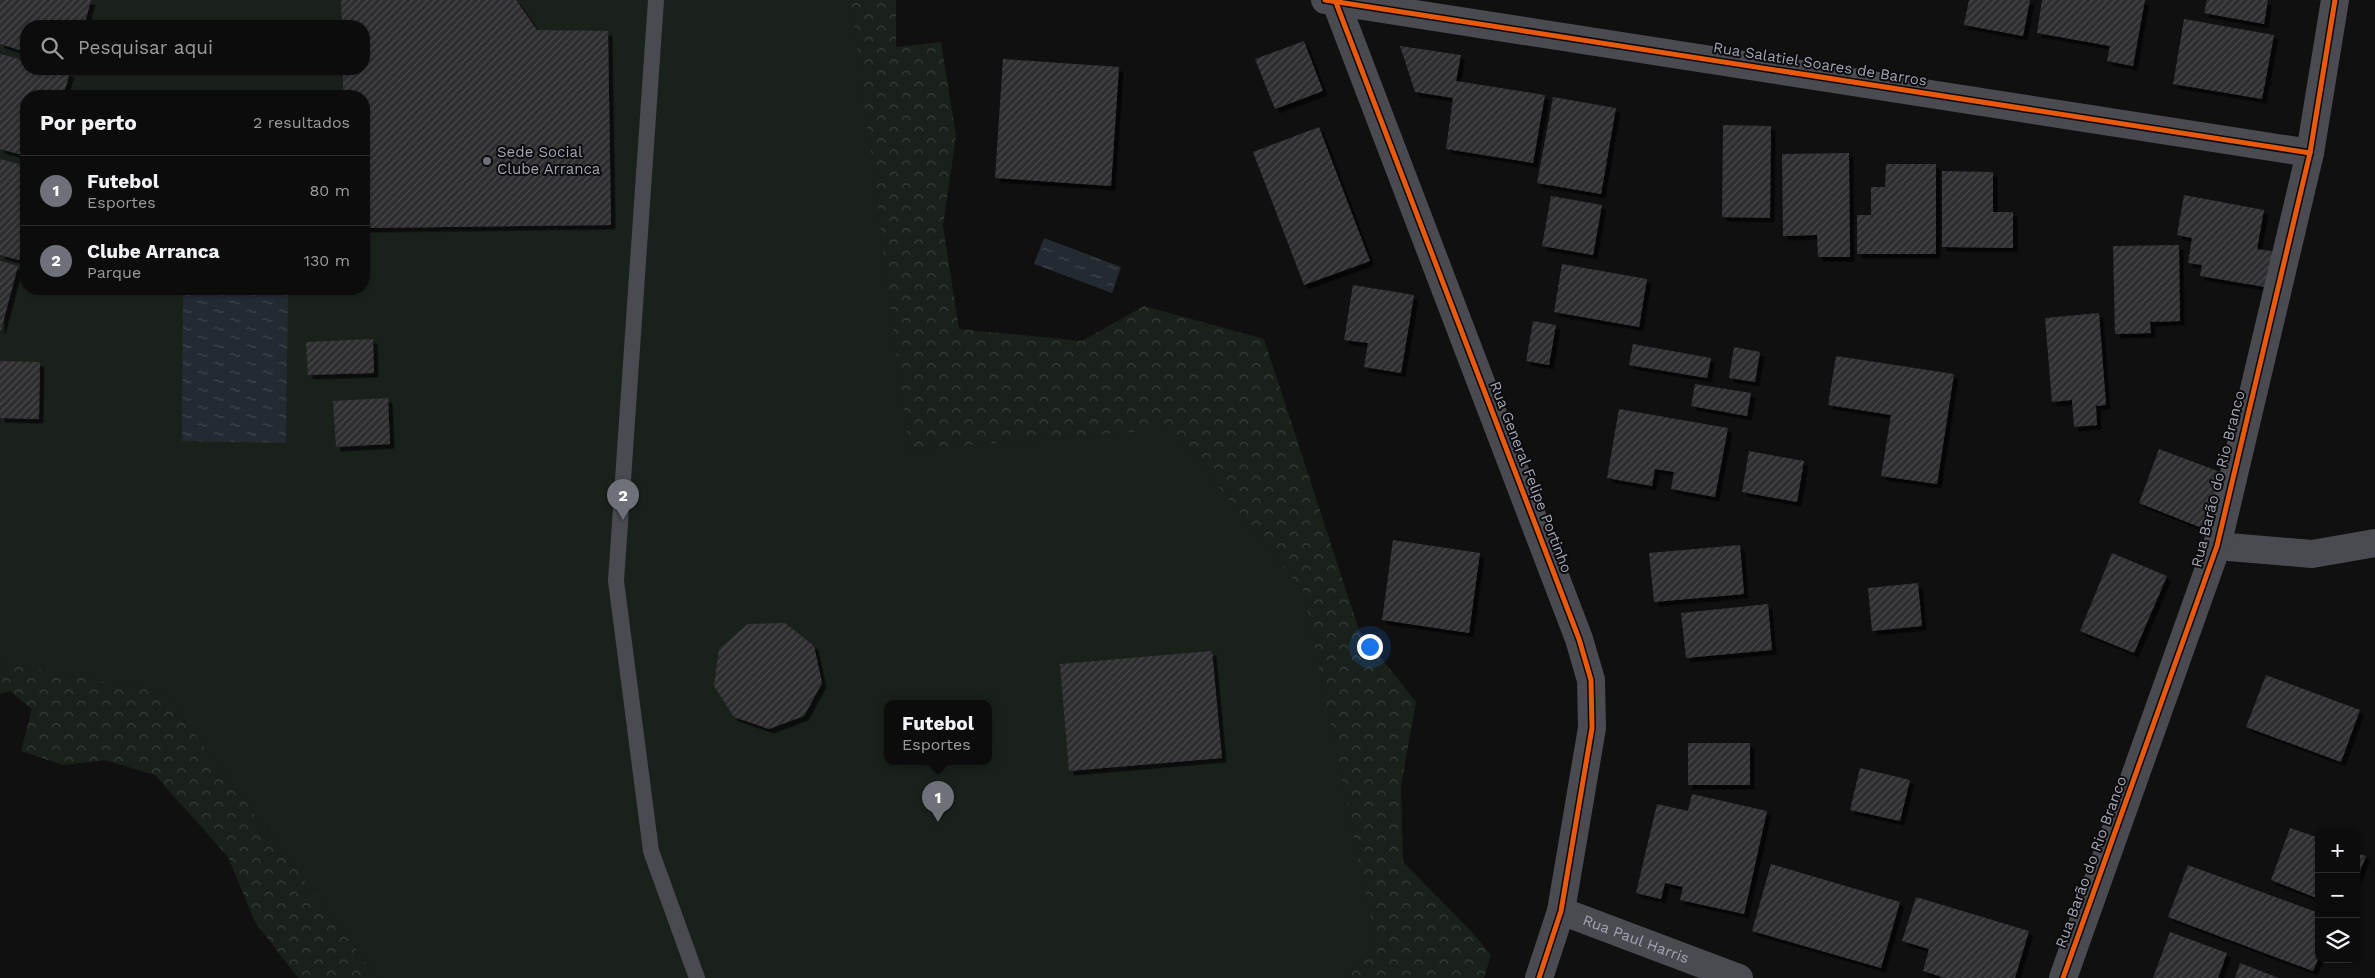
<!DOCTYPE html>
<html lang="pt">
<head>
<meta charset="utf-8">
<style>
  body { margin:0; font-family:"Work Sans",sans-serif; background:#151515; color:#f1f3f6 }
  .controls { position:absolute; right:15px; bottom:15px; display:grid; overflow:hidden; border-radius:10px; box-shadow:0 1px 4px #0004 }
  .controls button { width:45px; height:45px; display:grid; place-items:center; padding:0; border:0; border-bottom:1px solid #2c2c2d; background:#0c0c0c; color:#f1f3f6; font:25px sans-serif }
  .you { position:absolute; left:1369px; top:646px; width:18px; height:18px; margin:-12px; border:4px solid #fff; border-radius:50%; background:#1a73e8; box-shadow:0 0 0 8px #1a73e833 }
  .badge { display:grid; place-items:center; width:32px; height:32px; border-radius:50%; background:#6e707a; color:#fff; font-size:16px; font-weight:700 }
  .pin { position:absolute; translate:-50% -41px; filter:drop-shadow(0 1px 2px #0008) }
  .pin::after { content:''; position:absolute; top:26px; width:18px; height:15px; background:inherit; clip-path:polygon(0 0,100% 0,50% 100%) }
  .popup { position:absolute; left:884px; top:700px; width:108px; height:65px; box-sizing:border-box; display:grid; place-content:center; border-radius:10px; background:#0c0c0c; filter:drop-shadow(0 1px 4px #0005); font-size:16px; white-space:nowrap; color:#9a9b9d }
  .popup b { font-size:19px; color:#f1f3f6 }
  .popup::after { content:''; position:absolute; left:50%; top:100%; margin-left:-10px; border:10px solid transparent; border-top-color:#0c0c0c }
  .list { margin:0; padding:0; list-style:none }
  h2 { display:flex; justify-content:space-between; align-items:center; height:65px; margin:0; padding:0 20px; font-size:21px }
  h2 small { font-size:16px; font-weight:400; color:#9a9b9d }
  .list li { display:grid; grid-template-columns:32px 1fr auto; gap:15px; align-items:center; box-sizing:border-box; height:70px; padding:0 20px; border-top:1px solid #2c2c2d }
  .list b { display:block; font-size:19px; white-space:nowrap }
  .list p { margin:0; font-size:16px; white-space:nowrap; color:#9a9b9d }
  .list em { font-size:16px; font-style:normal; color:#9a9b9d }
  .icon { flex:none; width:28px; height:28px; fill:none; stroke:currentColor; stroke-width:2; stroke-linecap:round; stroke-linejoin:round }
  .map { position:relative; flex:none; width:2375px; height:978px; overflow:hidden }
  .search { position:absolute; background:#0c0c0c; box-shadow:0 1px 4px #0004; left:20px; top:20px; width:350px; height:55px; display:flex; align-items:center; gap:12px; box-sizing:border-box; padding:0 18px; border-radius:20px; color:#9a9b9d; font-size:19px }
  .panel { position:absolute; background:#0c0c0c; box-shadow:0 1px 4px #0004; left:20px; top:90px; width:350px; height:205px; border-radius:20px }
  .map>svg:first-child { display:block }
  .forest { fill:url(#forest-crowns) }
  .park { fill:#1a211b; fill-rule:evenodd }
  .water { fill:url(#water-ripples) }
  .building { fill:url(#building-hatch); filter:url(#shadow) }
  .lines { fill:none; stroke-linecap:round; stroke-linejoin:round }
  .service { stroke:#4a4b50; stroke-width:16 }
  .minor { stroke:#4a4b50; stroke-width:28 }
  .cycleway-casing { stroke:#0b0a0c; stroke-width:8 }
  .cycleway { stroke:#e8590c; stroke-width:5 }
  .poi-dot { fill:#6e707a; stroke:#0b0a0c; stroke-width:2 }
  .labels { text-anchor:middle; stroke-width:4; stroke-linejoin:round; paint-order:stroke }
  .street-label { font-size:15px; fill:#a0a4b3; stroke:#0b0a0c }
  .poi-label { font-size:15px; fill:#a0a4b3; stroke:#0b0a0c; text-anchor:start }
</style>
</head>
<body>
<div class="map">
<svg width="2375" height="978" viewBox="0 0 2375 978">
  <defs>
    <pattern id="forest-crowns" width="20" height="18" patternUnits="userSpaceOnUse" patternTransform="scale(1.25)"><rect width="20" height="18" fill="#1a211b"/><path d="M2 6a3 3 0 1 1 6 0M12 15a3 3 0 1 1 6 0" fill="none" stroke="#383e3a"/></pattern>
    <pattern id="water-ripples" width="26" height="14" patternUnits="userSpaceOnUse" patternTransform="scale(1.25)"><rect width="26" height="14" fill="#242a32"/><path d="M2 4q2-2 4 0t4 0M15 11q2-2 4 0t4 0" fill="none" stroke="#40464d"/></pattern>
    <pattern id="building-hatch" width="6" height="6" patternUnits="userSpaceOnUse" patternTransform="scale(1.25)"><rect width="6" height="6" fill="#2f2f31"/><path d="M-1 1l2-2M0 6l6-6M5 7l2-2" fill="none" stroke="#4a4a4c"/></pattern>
    <filter id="shadow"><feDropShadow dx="4.5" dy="4.5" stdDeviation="0" flood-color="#0009"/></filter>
  </defs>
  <rect width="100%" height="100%" fill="#101010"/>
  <path class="forest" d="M 695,0 L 896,0 L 896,47 L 941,42 L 956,136 L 943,226 L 959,329 L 1082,341 L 1144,306 L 1264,339 L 1359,630 L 1416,702 L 1401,786 L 1403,862 L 1471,931 L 1491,955 L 1484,978 L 1290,978 L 1292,921 L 890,632 L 444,978 L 298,978 L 255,922 L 228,857 L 155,775 L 105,760 L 63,765 L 21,751 L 32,709 L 10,691 L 0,694 L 0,430 L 221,522 Z"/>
  <path class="park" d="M 0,0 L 851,0 L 909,450 L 1172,429 L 1303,591 L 1376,943 L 1345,978 L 377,978 L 163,692 L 0,663 ZM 26,26 L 364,26 L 364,69 L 26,69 ZM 26,96 L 364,96 L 364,289 L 26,289 ZM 888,703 L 988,703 L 988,761 L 888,761 Z"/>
  <g class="water">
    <path d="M 1044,238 L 1121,267 L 1112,293 L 1034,264 Z"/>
    <path d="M 183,289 L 288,289 L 286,443 L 182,441 Z"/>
  </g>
  <g class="building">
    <path d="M 0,0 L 91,0 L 84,26 L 26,26 L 26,52 L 0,44 Z"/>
    <path d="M 341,0 L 516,0 L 537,30 L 608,31 L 611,225 L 364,228 L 364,96 L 343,96 L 343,69 L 364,69 L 364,26 L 342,26 Z"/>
    <path d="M 1969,0 L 2030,0 L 2023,36 L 1964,25 Z"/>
    <path d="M 2042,0 L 2145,0 L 2133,66 L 2107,61 L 2110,46 L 2037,33 Z"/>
    <path d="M 2207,0 L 2268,0 L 2264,24 L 2204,13 Z"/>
    <path d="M 2184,19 L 2274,35 L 2262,99 L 2173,84 Z"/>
    <path d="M 1304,41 L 1323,91 L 1275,109 L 1255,59 Z"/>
    <path d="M 1400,46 L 1461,55 L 1456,81 L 1545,95 L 1533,163 L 1446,149 L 1453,98 L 1415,92 Z"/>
    <path d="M 0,54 L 26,61 L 26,69 L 54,69 L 70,73 L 63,96 L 26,96 L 26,156 L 0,149 Z"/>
    <path d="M 1003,59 L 1119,67 L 1111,186 L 995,178 Z"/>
    <path d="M 1553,97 L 1616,108 L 1601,194 L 1537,183 Z"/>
    <path d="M 1723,125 L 1771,126 L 1770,218 L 1722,217 Z"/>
    <path d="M 1319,127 L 1370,261 L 1304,285 L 1253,152 Z"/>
    <path d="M 1849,153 L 1850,257 L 1818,257 L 1817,235 L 1783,236 L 1782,154 Z"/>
    <path d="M 0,159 L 26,166 L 26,235 L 19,260 L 0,255 Z"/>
    <path d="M 1886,164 L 1936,164 L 1936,254 L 1857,254 L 1857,215 L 1871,215 L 1871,187 L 1885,187 Z"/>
    <path d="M 1942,171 L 1993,172 L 1993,212 L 2013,212 L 2013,248 L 1942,247 Z"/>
    <path d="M 2184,195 L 2264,210 L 2257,249 L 2277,252 L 2271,288 L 2200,276 L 2202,265 L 2188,263 L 2192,238 L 2177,235 Z"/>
    <path d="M 1551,196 L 1602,205 L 1593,255 L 1542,246 Z"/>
    <path d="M 2179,245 L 2180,321 L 2150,322 L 2151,333 L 2115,334 L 2113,246 Z"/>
    <path d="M 0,261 L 18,266 L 1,330 L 0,330 Z"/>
    <path d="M 1562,264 L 1647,279 L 1639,327 L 1554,312 Z"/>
    <path d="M 1353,285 L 1414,295 L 1401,373 L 1364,367 L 1368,343 L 1344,340 Z"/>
    <path d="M 2099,313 L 2106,405 L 2096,406 L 2097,425 L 2074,427 L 2072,400 L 2052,402 L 2045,318 Z"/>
    <path d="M 1533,321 L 1556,325 L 1549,365 L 1526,361 Z"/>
    <path d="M 373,339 L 374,373 L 308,375 L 306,342 Z"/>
    <path d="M 1633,344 L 1711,358 L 1707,378 L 1629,365 Z"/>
    <path d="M 1734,347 L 1760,352 L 1755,382 L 1729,378 Z"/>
    <path d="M 1836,356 L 1954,374 L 1937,484 L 1881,476 L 1891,415 L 1828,405 Z"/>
    <path d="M 0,361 L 40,362 L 39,419 L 0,418 Z"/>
    <path d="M 1695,384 L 1751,393 L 1747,416 L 1691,406 Z"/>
    <path d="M 388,398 L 390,444 L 336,447 L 333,401 Z"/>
    <path d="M 1619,409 L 1728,428 L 1715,497 L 1671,489 L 1674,472 L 1655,469 L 1652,486 L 1607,478 Z"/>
    <path d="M 2159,449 L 2223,473 L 2202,528 L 2139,503 Z"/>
    <path d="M 1749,451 L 1804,461 L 1797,502 L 1742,492 Z"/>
    <path d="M 1393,540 L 1480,553 L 1469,633 L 1382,620 Z"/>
    <path d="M 1740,545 L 1744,594 L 1654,602 L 1649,553 Z"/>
    <path d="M 2112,553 L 2167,576 L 2134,653 L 2080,631 Z"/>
    <path d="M 1918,583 L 1922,626 L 1872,631 L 1868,588 Z"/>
    <path d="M 1768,604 L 1772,650 L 1686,658 L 1681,613 Z"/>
    <path d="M 785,623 L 814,646 L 822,683 L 804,716 L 769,729 L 734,717 L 714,686 L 719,649 L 748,624 Z"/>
    <path d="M 1212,651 L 1222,758 L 1069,771 L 1060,664 Z"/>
    <path d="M 2266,675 L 2360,710 L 2341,762 L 2246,727 Z"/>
    <rect x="1688" y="743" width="62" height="42"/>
    <path d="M 1860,768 L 1910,780 L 1900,821 L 1850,810 Z"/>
    <path d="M 1692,794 L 1767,811 L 1744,914 L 1680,900 L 1683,887 L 1665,883 L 1661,899 L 1636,893 L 1657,804 L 1688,811 Z"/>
    <path d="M 2290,828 L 2319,838 L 2319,899 L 2271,880 Z"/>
    <path d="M 2356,853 L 2366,856 L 2356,881 Z"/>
    <path d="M 1771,864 L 1900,902 L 1881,968 L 1752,931 Z"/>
    <path d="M 2188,865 L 2319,913 L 2319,957 L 2313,971 L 2168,917 Z"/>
    <path d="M 1916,897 L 2029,931 L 2015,978 L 1945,978 L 1923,971 L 1929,949 L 1902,941 Z"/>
    <path d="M 2170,932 L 2227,953 L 2218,978 L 2153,978 Z"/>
    <path d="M 2240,963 L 2279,978 L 2235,978 Z"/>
  </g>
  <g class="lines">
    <path class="service" d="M 656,0 L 616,581 L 651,851 L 697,978"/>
    <g class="minor">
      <path d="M 1325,0 L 2310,153"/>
      <path d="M 1335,0 L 1579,639 L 1591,680 L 1592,728 L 1561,911 L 1539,978"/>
      <path d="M 2217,546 L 2312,554 L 2375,543"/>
      <path id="s1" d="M 1561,911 L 1739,978"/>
      <path d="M 2063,978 L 2217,546 L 2310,153 L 2335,0"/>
    </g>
    <g class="cycleway-casing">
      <g id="cycleway">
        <path d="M 1325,0 L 2310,153"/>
        <path d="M 1335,0 L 1579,639 L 1591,680 L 1592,728 L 1561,911 L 1539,978"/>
        <path d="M 2063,978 L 2217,546 L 2310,153 L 2335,0"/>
      </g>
    </g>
    <use href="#cycleway" class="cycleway"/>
  </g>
  <circle class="poi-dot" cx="487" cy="161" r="5"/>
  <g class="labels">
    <g class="street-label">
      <text transform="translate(1820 64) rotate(9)" y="5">Rua Salatiel Soares de Barros</text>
      <text transform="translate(1531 477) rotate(69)" y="5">Rua General Felipe Portinho</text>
      <text transform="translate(2218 479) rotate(-76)" y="5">Rua Barão do Rio Branco</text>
      <text transform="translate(2091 862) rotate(-70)" y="5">Rua Barão do Rio Branco</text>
      <text dy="5" stroke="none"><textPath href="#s1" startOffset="80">Rua Paul Harris</textPath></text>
    </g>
    <g class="poi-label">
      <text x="497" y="157">Sede Social<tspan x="497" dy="17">Clube Arranca</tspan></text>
    </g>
  </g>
</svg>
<div class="controls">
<button>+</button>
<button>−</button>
<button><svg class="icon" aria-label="layers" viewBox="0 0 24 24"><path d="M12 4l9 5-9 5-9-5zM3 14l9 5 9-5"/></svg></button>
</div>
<div class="you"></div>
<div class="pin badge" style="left:938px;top:822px">1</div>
<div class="popup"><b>Futebol</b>Esportes</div>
<div class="pin badge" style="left:623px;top:520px">2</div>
<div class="search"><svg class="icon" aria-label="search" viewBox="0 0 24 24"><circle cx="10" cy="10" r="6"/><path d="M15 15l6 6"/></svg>Pesquisar aqui</div>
<section class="panel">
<h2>Por perto<small>2 resultados</small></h2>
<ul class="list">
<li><span class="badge">1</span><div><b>Futebol</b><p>Esportes</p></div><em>80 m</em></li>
<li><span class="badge">2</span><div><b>Clube Arranca</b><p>Parque</p></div><em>130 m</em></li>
</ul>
</section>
</div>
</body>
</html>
